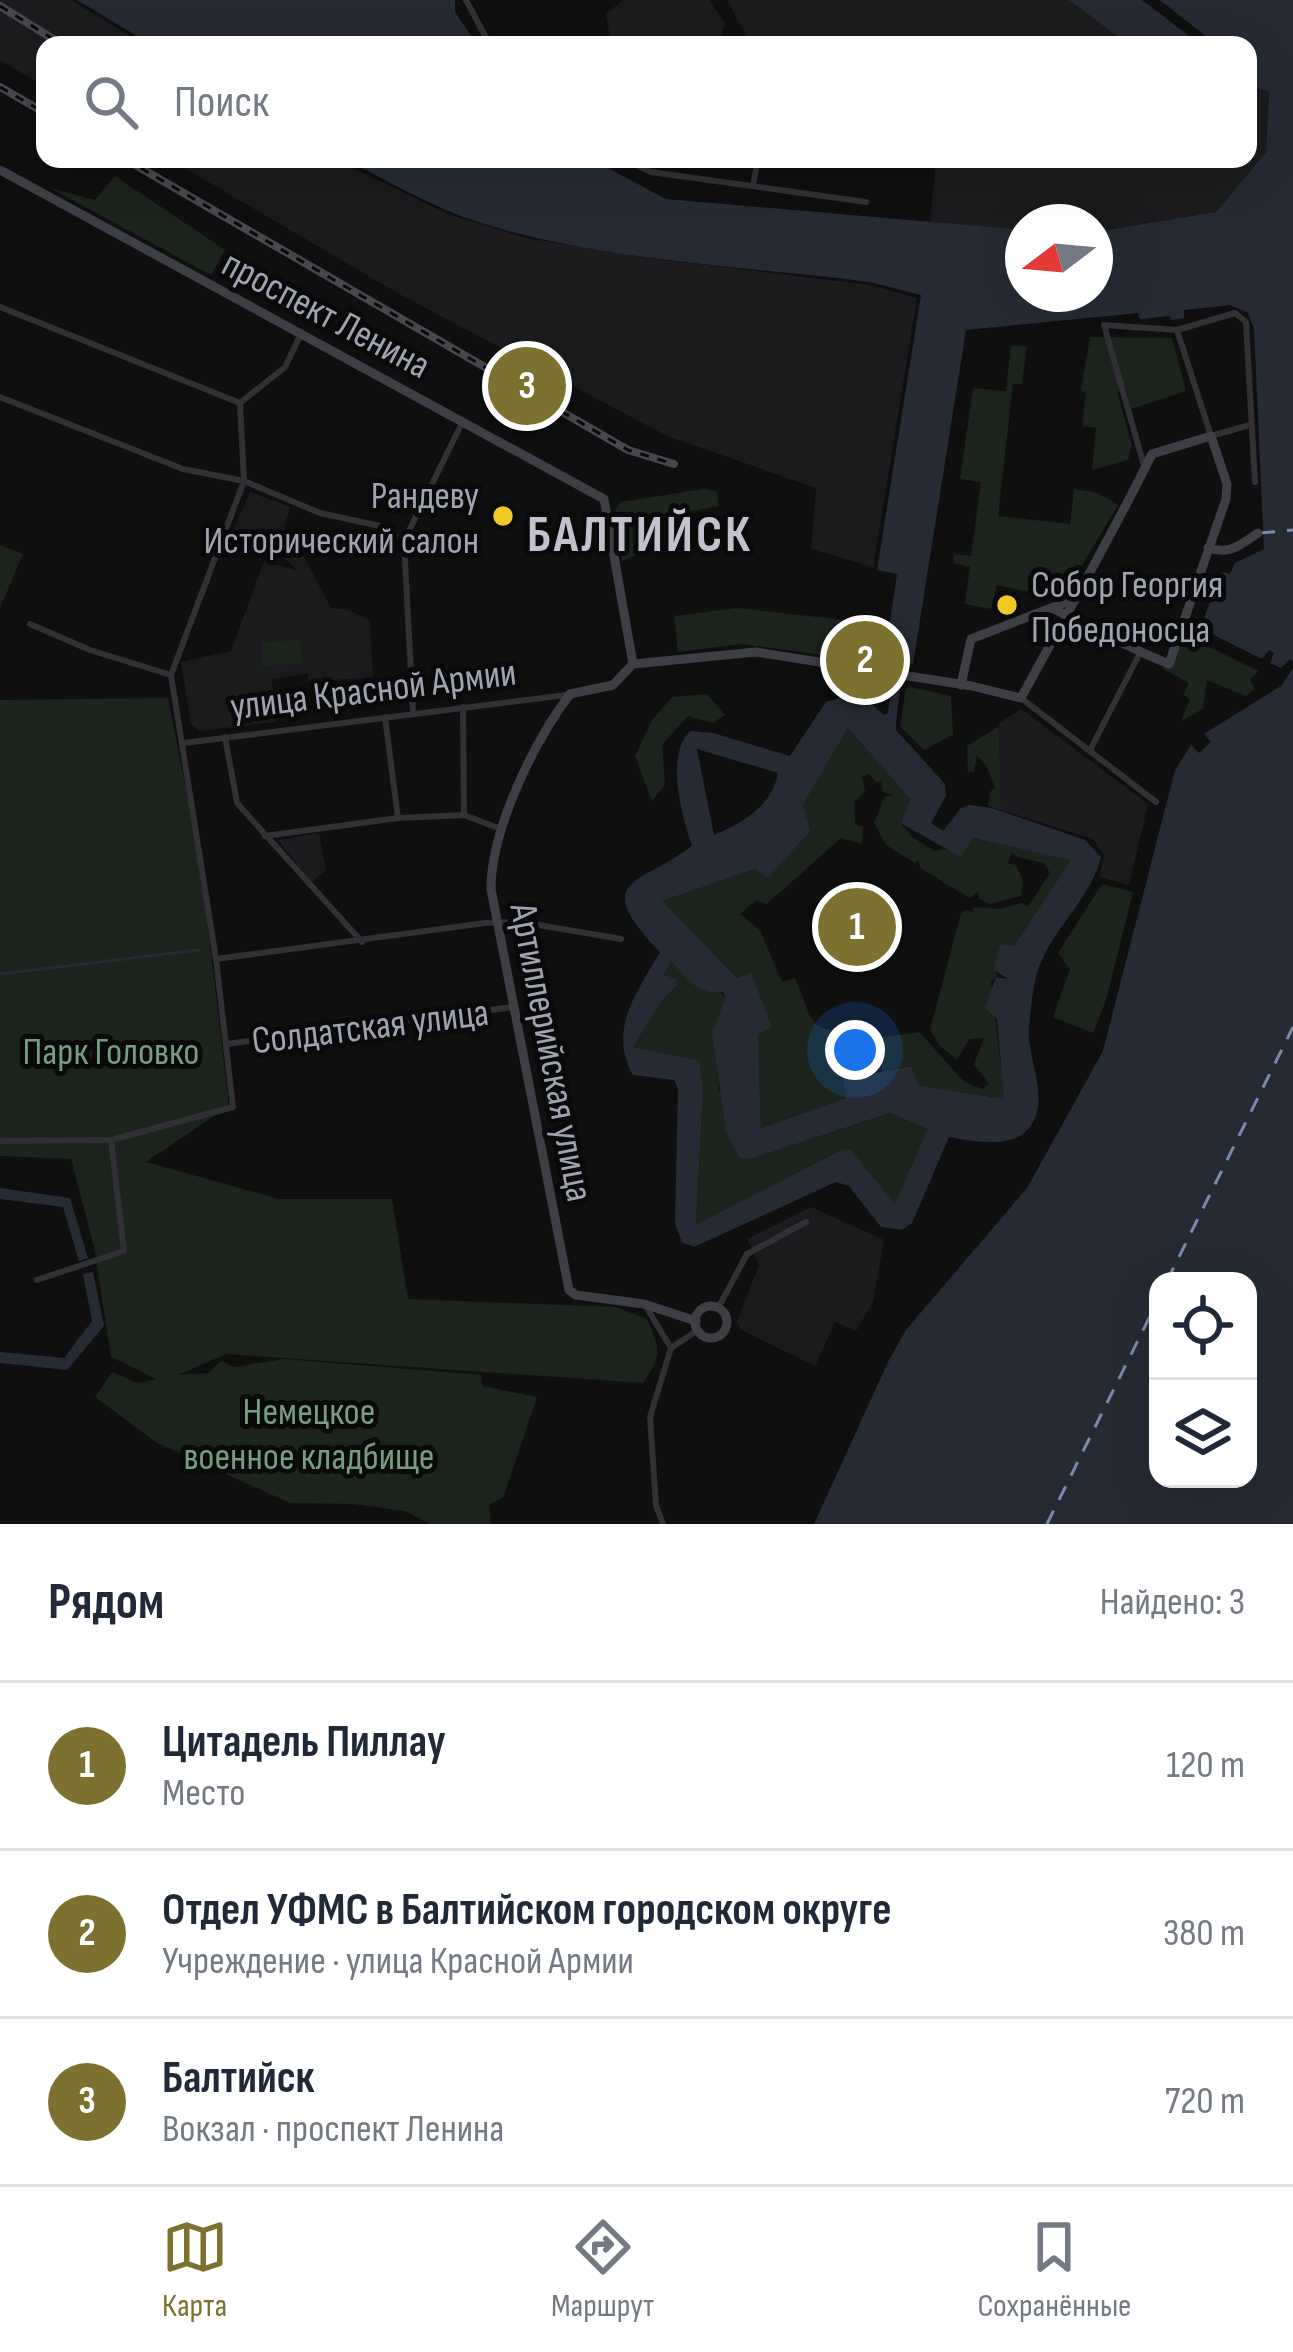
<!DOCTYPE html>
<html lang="ru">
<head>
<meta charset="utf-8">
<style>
  body { margin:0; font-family:"Sofia Sans Condensed",sans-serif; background:#f6f6f7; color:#1f2937 }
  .controls { position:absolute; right:36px; bottom:36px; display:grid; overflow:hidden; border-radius:24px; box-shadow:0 12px 48px #0002 }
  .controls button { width:108px; height:108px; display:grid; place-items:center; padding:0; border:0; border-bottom:3px solid #e0e1e3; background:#fff; color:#1f2937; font:60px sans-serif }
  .compass { position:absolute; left:1005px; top:204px; width:108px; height:108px; border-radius:50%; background:#fff; box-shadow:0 12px 48px #0002; rotate:254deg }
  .you { position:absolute; left:855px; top:1050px; width:42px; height:42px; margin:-30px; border:9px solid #fff; border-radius:50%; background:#1a73e8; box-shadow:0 0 0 18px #1a73e833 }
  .badge { display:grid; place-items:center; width:78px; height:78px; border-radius:50%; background:#7d7130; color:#fff; font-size:39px; font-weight:700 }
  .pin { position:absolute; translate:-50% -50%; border:6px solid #fff; box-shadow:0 3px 12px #0006 }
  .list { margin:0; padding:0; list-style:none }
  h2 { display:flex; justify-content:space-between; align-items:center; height:156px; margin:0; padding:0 48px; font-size:51px }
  h2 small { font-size:39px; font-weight:400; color:#747a83 }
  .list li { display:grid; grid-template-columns:78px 1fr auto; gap:36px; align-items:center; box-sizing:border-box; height:168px; padding:0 48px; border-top:3px solid #e0e1e3 }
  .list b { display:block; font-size:45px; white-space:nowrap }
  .list p { margin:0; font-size:39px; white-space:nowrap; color:#747a83 }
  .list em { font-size:39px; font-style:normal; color:#747a83 }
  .icon { flex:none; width:66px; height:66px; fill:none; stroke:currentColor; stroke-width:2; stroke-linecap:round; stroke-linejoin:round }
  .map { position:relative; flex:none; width:1293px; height:1524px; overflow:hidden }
  .search { position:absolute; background:#fff; box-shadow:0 12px 48px #0002; left:36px; right:36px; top:36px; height:132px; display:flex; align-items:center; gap:30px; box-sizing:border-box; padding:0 42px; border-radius:24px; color:#747a83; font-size:45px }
  .sheet { height:660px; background:#fff }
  nav { display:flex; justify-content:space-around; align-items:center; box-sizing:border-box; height:168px; border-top:3px solid #e0e1e3; background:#fff; font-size:33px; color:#747a83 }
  nav a { display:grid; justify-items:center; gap:6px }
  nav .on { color:#7d7130 }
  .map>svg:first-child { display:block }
  .built { fill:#1b1b1d }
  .green { fill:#1b231d }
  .water { fill:#262b33; fill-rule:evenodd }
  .pier { fill:#0f0f10 }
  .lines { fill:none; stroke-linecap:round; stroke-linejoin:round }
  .stream { stroke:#262b33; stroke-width:3 }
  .ferry { stroke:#768bad; stroke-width:3; stroke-dasharray:15 12; stroke-linecap:butt }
  .street { stroke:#303035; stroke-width:6 }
  .secondary { stroke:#3e3f45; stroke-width:9 }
  .rail-casing { stroke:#47484e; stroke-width:8 }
  .rail { stroke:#0a0a0b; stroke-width:3; stroke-dasharray:9; stroke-linecap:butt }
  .poi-dot { fill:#f0c927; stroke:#0a0a0b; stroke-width:4.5 }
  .labels { text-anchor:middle; stroke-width:10; stroke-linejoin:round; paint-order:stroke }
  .street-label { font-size:39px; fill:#a0a3b1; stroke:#0a0a0b }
  .poi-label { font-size:39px; fill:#a0a3b1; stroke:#0a0a0b; text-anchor:end }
  .park-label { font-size:39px; fill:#769d7e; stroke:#0a0a0b }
  .district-label { font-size:51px; font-weight:bold; letter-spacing:3px; fill:#c1c2cd; stroke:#0a0a0b }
</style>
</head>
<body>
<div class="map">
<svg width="1293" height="1524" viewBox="0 0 1293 1524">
  <rect width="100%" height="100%" fill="#0f0f10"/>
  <g class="built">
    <path d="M 0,0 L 71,0 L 145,45 L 45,45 L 45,87 L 0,60 Z"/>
    <path d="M 623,0 L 709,0 L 725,23 L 718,45 L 611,45 L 606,14 Z"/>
    <path d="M 727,0 L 1069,0 L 1129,45 L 751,45 Z"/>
    <path d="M 1253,87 L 1269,90 L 1266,152 L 1216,212 L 1095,232 L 1095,222 L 1023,222 L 1023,230 L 930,224 L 936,159 L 1248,159 L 1248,97 Z"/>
    <path d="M 169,159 L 334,159 L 448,214 L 526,238 L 656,259 L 870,285 L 917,298 L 873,567 L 811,549 L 816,488 L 667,436 L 401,295 Z"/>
    <path d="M 250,492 L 290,507 L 279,546 L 304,557 L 331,608 L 349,610 L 370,621 L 373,677 L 308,682 L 308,673 L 272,679 L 275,722 L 200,731 L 191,724 L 181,662 L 231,651 L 264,561 L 298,571 L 269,544 L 233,531 Z"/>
    <path d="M 1021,709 L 1148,804 L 1129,885 L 1099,877 L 1104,856 L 1093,839 L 1001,810 L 999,723 Z"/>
    <path d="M 319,833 L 326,870 L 311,882 L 278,840 Z"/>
    <path d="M 811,1207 L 884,1240 L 873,1302 L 856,1331 L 835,1322 L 815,1366 L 741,1330 L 737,1321 L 759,1265 L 747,1239 Z"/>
  </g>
  <g class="green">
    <path d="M 115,176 L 225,250 L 211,275 L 50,188 L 95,200 Z"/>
    <path d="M 1090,337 L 1172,338 L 1186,391 L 1131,409 L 1126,389 L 1117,392 L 1132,445 L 1128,460 L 1092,470 L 1096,428 L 1082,426 L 1086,392 L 1081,391 Z"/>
    <path d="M 1011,346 L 1027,346 L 1022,384 L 1013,384 L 998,516 L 1070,524 L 1074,489 L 1098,493 L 1118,505 L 1065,594 L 1057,598 L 997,585 L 991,609 L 965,604 L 970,567 L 953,563 L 954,554 L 971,556 L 981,482 L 960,479 L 973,388 L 1006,391 Z"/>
    <path d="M 703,489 L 717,491 L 719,506 L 670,515 L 651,549 L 622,561 L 616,509 L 621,502 Z"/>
    <path d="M 0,545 L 23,554 L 0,608 Z"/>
    <path d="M 737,608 L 853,621 L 848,658 L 741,644 L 678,652 L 674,616 Z"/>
    <path d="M 1175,636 L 1191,638 L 1258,671 L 1250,680 L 1255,689 L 1246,696 L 1207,680 L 1203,709 L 1181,721 L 1190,699 L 1183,695 L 1189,683 L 1163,669 Z"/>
    <path d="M 300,640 L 302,663 L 263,666 L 262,642 Z"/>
    <path d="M 910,687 L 951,696 L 953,735 L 924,750 L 900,726 L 906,688 Z"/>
    <path d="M 707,694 L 725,715 L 713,723 L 688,716 L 662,745 L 665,784 L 652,801 L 635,756 L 652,720 L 672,697 Z"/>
    <path d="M 168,698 L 201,866 L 229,1106 L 146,1162 L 279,1199 L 392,1199 L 408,1299 L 615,1307 L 647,1319 C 660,1349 663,1354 643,1383 L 226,1354 L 178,1375 L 209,1373 L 221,1361 L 234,1367 L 284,1359 L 481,1375 L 482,1386 L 537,1397 L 503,1498 L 489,1504 L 491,1524 L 431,1524 L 405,1511 L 353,1504 L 290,1503 L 157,1443 L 95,1397 L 112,1372 L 138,1383 L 156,1379 L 111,1357 L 94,1247 L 71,1159 L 0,1156 L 0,700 Z"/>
    <path d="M 999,726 L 1001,810 L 988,806 L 990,792 L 995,787 L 986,765 L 977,755 L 974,772 L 968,772 L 967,746 Z"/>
    <path d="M 848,728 L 910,799 L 901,823 L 911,836 L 934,851 L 946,849 L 960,856 L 972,838 L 1072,859 L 1014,946 L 1000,945 L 996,977 L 991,982 L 1005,1099 L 918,1085 L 909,1066 L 882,1071 L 882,1037 L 920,1032 L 963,1081 L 982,1089 L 989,1084 L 974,1064 L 984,1038 L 969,1039 L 957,1060 L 940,1046 L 930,1030 L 961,913 L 965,910 L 972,912 L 974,907 L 1001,909 L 1021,903 L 1028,907 L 1050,873 L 1044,863 L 1017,857 L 1012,852 L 1008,863 L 1016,865 L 1023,881 L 1021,896 L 990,904 L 978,898 L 979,891 L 970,898 L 920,868 L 919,860 L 915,863 L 886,845 L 874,823 L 885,796 L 893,795 L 883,792 L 881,781 L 877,783 L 869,774 L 862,776 L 865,791 L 854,802 L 855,824 L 863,827 L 862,844 L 841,838 L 767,904 L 756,900 L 740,914 L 760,930 L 782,982 L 795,978 C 817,1032 808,1034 868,1026 L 874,1073 L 843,1079 L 846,1098 L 761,1128 L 758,1034 L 750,972 L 737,978 L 661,901 L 755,869 L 768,878 L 803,805 Z"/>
    <path d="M 1102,884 L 1133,892 L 1106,1000 L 1093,1033 L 1053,1017 L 1070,969 L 1058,953 Z"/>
    <path d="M 671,961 L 727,997 L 717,1069 L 719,1090 L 751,1159 L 890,1113 L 929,1129 L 895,1205 L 850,1150 L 841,1150 L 696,1226 L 703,1093 L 700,1062 L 633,1047 L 664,998 L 677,986 L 664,976 Z"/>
  </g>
  <g class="water">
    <path d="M 77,0 L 455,0 L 455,12 L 477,45 L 152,45 Z"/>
    <path d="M 1069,0 L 1293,0 L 1293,661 L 1290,659 L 1281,668 L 1270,663 L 1274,653 L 1269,650 L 1262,659 L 1200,628 L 1222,572 L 1230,574 L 1235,563 L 1264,549 L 1254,329 L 1248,313 L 1230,305 L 1184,310 L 1184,318 L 1171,320 L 1170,316 L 1140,319 L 1138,313 L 966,330 L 913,664 L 903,664 L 896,723 L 896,730 L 945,784 L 946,796 L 931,823 L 943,831 L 961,808 L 969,805 L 992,808 L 1085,840 L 1101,857 C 1091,898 1057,924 1041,962 C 1033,980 1031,1008 1029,1027 C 1026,1059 1052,1099 1029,1128 C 1011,1150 973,1141 949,1137 L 912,1223 L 902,1230 L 881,1227 L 849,1186 L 836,1182 L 694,1247 L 682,1242 L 675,1224 L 678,1089 L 674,1080 L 633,1075 C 607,1029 638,991 660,952 C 589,878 639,886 692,846 C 682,815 665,756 690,731 L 713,733 L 790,756 L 826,702 L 859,693 L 884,715 L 888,713 L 894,659 L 888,634 L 897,574 L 877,570 L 921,295 L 870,282 C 742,266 602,261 478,222 C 432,207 388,181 345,159 L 591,159 L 666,199 L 1023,230 L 1023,294 L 1095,294 L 1095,232 L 1216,212 L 1266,152 L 1269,91 L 1254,87 L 1248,97 L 1248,45 L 1129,45 ZM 848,728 L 910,799 L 901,823 L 960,857 L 973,838 L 1071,860 L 1014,946 L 1000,944 L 994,970 L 1008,979 L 996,977 L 985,1008 L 997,1019 L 1004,1099 L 918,1085 L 911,1066 L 843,1079 L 846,1098 L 761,1128 L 758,1034 L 772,1028 L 751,972 L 737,978 L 662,901 L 755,869 L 768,878 L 810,831 L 803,805 ZM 697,749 L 778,773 C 772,806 744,822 714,835 ZM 671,961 C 687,979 698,995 723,992 L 726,997 L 712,1033 L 726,1132 L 740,1158 L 751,1159 L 890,1113 L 928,1129 L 895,1204 L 850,1149 L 841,1150 L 696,1225 L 703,1092 L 700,1061 L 633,1047 L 664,998 L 677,986 L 676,979 L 664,975 Z"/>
    <path d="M 1293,668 L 1293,1524 L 814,1524 L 889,1360 L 906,1330 L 1027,1188 L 1103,1051 L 1175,770 L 1191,745 L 1199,753 L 1211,742 L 1204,734 L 1281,686 ZM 1248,1281 L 1248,1479 L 1158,1479 L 1158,1281 Z"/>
    <path d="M 0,1188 L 70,1198 L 88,1258 L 79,1261 L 63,1207 L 0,1199 Z"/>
    <path d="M 93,1272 L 104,1326 L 67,1370 L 0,1363 L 0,1352 L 64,1358 L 92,1321 L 83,1274 Z"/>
  </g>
  <path class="pier" d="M 1142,0 L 1160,0 L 1217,45 L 1201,45 Z"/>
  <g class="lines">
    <path class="stream" d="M 0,974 L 199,950"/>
    <g class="ferry">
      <path d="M 1260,533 L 1293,530"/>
      <path d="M 1167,1281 L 1293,1027"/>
      <path d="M 1047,1524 L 1158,1300"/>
    </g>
    <g class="street">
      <path d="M 466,0 L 490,45"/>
      <path d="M 624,159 L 651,172 L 866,202"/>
      <path d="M 753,185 L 758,159"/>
      <path d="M 0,307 L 240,403 L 285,367 L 300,336"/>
      <path d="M 1177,330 L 1211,436 L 1250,425"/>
      <path d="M 0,397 L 183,469 L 244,481 L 320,513 L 380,526 L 404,541"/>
      <path d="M 1145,469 L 1104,325 L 1177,330 L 1235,313 L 1246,322 L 1255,482"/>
      <path d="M 30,624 L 90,650 L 171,675"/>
      <path d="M 1021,698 L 1156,802"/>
      <path d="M 463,707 L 464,815"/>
      <path d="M 413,713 L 404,541 L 463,421"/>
      <path d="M 385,717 L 398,818"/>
      <path d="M 225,737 L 237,803 L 362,942"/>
      <path d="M 184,743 L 566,695"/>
      <path d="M 1090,750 L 1140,653"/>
      <path d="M 265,836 L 398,818 L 464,815 L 501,829"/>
      <path d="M 216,959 L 485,923 L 521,922 L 621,939"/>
      <path d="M 226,1044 L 513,1007"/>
      <path d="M 0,1141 L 111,1140 L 233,1107 L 216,959 L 171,675 L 244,481 L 240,403"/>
      <path d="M 37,1280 L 124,1251 L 111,1140"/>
      <path d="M 645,1305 L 671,1348"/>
      <path d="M 718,1308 L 747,1254 L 806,1222"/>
      <path d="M 663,1524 L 656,1505 L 650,1417 L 671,1348 L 698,1330"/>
    </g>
    <g class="secondary">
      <path d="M 0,170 L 604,499 L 633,664"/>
      <path d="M 1208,548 C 1230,555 1240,545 1258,533"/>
      <path d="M 633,664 L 756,652 L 972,686 L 1021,698 C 1065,617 1111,537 1152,454 L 1211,436 L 1227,484 L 1226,499 L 1169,664 C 1129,648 1091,628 1052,608"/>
      <path d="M 633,664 L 613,685 L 570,694 C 534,742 491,829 491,889 L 569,1290 L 576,1295 L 644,1304 L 696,1321"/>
      <path d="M 961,685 L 971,639 L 1074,599"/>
      <circle cx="711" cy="1322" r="16"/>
    </g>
    <g class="rail-casing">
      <g id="rail">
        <path d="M 0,6 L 63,45"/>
        <path d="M 0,87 L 45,113"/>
        <path d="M 125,159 L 628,450 L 674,464"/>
      </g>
    </g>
    <use href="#rail" class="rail"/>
  </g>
  <g class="poi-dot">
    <circle cx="503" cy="516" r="12"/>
    <circle cx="1007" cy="605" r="12"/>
  </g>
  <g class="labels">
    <g class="street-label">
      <text transform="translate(327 313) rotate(28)" y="14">проспект Ленина</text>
      <text transform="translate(373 688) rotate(-7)" y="14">улица Красной Армии</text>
      <text transform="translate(370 1025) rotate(-7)" y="14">Солдатская улица</text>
      <text transform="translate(553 1052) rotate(79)" y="14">Артиллерийская улица</text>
    </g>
    <g class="poi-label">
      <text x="479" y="508">Рандеву<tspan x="479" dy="45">Исторический салон</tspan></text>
      <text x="1031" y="597" text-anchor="start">Собор Георгия<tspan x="1031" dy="45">Победоносца</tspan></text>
    </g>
    <g class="park-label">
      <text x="111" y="1064">Парк Головко</text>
      <text x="309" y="1424">Немецкое<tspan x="309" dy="45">военное кладбище</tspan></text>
    </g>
    <g class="district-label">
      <text x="640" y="551">БАЛТИЙСК</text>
    </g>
  </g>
</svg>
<div class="controls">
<button><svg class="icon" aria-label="locate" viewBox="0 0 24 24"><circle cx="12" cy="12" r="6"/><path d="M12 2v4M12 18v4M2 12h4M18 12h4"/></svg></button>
<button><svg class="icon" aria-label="layers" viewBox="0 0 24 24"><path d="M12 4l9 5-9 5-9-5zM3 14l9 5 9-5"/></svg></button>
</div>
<svg class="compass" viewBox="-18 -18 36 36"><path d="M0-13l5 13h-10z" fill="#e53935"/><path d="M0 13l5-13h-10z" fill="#747a83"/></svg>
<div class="you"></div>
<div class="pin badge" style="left:857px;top:927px">1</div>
<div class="pin badge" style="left:865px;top:660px">2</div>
<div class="pin badge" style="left:527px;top:386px">3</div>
<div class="search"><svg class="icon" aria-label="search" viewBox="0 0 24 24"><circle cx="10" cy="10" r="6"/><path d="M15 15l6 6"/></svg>Поиск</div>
</div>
<section class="sheet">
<h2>Рядом<small>Найдено: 3</small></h2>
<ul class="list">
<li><span class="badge">1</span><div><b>Цитадель Пиллау</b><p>Место</p></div><em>120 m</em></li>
<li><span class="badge">2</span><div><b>Отдел УФМС в Балтийском городском округе</b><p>Учреждение · улица Красной Армии</p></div><em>380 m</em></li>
<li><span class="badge">3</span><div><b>Балтийск</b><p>Вокзал · проспект Ленина</p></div><em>720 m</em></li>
</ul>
</section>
<nav>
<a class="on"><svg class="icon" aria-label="map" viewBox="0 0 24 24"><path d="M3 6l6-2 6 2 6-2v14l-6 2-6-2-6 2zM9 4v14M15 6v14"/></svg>Карта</a>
<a><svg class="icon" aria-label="directions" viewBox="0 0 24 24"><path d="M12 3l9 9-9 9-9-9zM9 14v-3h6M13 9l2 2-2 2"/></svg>Маршрут</a>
<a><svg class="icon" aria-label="saved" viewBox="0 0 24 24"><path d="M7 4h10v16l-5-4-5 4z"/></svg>Сохранённые</a>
</nav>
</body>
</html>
